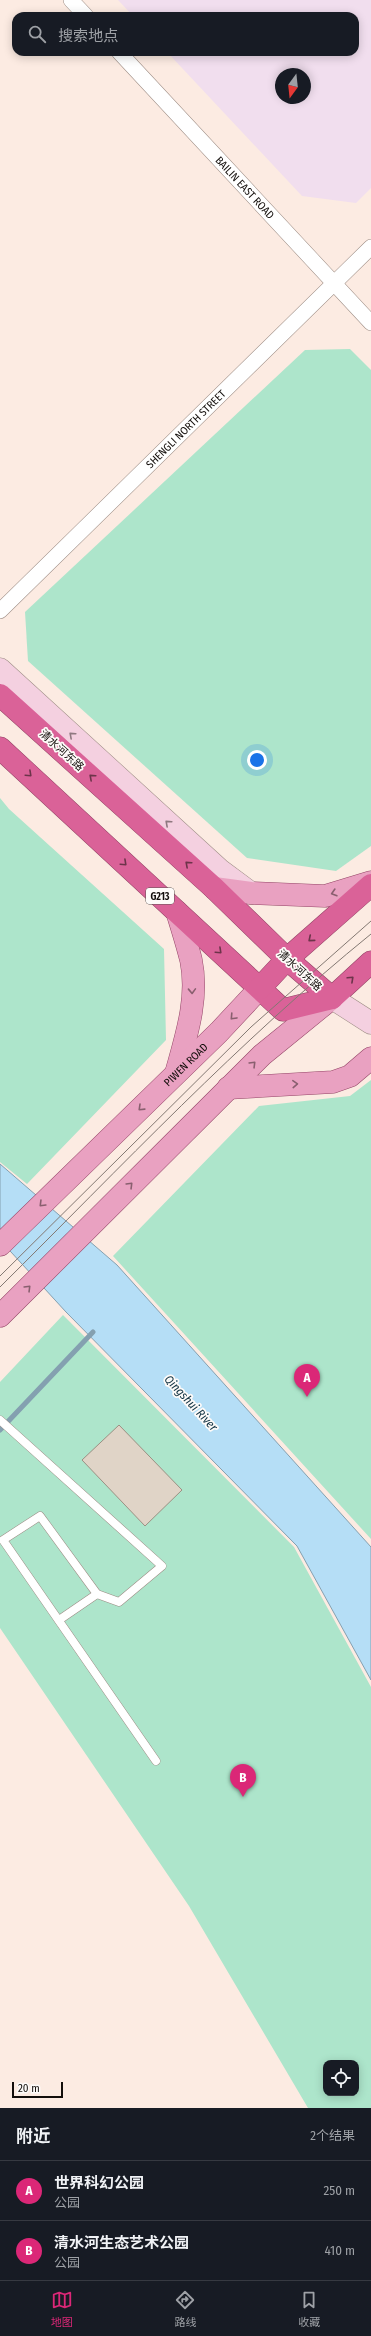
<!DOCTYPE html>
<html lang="zh">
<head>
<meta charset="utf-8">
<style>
  body { margin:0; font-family:"Fira Sans Condensed","Noto Sans SC",sans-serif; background:#242831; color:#f1f3f6 }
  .controls { position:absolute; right:12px; bottom:12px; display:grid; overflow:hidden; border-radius:8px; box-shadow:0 2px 10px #0003 }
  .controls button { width:36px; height:36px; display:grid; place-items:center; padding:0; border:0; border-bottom:1px solid #363941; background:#171b24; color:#f1f3f6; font:20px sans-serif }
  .compass { position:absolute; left:275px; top:68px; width:36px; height:36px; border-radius:50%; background:#171b24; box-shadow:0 2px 10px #0003; rotate:195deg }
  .scale { position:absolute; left:12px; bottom:10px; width:51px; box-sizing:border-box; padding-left:4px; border:2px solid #130e0b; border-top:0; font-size:11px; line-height:14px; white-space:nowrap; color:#130e0b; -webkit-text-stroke:3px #fefbf9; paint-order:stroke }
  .you { position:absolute; left:257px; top:760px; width:14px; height:14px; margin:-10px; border:3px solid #fff; border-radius:50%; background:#1a73e8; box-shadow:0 0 0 6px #1a73e833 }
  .badge { display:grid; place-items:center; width:26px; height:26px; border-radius:50%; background:#db2777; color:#fff; font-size:13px; font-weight:700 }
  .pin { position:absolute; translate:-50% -33px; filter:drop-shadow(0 1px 2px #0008) }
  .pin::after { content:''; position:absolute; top:21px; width:14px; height:12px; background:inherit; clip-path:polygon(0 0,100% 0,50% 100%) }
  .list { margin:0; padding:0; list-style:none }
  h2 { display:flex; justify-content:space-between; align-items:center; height:52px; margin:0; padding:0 16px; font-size:17px }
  h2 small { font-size:13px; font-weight:400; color:#9ea1a6 }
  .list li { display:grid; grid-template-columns:26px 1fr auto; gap:12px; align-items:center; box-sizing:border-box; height:60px; padding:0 16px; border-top:1px solid #363941 }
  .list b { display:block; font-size:15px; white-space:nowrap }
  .list p { margin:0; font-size:13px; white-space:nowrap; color:#9ea1a6 }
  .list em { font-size:13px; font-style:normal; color:#9ea1a6 }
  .icon { flex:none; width:22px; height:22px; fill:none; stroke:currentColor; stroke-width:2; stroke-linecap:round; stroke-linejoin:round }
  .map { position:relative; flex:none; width:371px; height:2108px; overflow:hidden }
  .search { position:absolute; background:#171b24; box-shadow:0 2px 10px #0003; left:12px; right:12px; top:12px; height:44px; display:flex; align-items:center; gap:10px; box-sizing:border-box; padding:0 14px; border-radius:12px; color:#9ea1a6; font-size:15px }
  .sheet { height:172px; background:#171b24 }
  nav { display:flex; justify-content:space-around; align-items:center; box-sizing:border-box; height:56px; border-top:1px solid #363941; background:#171b24; font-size:11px; color:#9ea1a6 }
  nav a { display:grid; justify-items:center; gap:2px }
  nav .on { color:#db2777 }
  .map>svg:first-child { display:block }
  .commercial { fill:#f1deee; fill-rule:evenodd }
  .green { fill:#ade5cb; fill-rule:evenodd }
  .water { fill:#b5def6; stroke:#84a0b0 }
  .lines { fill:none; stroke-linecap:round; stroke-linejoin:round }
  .stream { stroke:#84a0b0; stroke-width:5 }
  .building { fill:#e0d4c7; stroke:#9b9083 }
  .lane-casing { stroke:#9d8d85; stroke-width:9 }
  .street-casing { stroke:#9d8d85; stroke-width:16 }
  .secondary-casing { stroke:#9d8d85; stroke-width:23 }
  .primary-casing { stroke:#944567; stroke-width:23 }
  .highway-casing { stroke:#944567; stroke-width:23 }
  .lane { stroke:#fff; stroke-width:8 }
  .street { stroke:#fff; stroke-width:15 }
  .secondary { stroke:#f4d0e0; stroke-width:22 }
  .primary { stroke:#e9a1c1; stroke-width:22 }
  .highway { stroke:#da6298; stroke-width:22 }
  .tram { stroke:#837872; stroke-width:1 }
  .oneway { stroke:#8f7980 }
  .oneway2 { stroke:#6d344a }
  .oneway3 { stroke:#895f6f }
  .labels { text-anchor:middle; stroke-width:3.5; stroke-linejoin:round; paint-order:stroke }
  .shield { fill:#fefbf9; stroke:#5a5552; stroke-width:1 }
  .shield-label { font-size:10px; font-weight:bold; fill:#130e0b }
  .street-label { font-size:11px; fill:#130e0b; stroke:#fefbf9 }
  .water-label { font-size:12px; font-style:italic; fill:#103141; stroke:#fefbf9 }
</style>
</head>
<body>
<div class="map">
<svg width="371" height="2108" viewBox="0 0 371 2108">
  <rect width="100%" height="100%" fill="#fcebe2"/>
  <path class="commercial" d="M 118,0 L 371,0 L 371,188 L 356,203 L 302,196 L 167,52 L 355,52 L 355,16 L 133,16 ZM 281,74 L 305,74 L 305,98 L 281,98 Z"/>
  <g class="green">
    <path d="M 350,349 L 371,370 L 371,846 L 336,871 L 247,858 L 28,661 L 25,612 L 305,350 Z"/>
    <path d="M 0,798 L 9,809 L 164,949 L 166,1040 L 27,1184 L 0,1162 Z"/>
    <path d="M 371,1080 L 371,1539 L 113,1256 L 259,1106 L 350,1096 Z"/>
    <path d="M 63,1315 L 294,1547 L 371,1687 L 371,2108 L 308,2108 L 189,1906 L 0,1628 L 0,1382 ZM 326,2063 L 356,2063 L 356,2093 L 326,2093 Z"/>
  </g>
  <path class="water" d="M 0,1164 L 117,1265 L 371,1547 L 371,1680 L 297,1546 L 66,1312 L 0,1240 Z"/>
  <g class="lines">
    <path class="stream" d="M 0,1430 L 93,1332"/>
  </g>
  <path class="building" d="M 119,1425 L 182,1490 L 145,1526 L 82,1460 Z"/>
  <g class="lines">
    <g class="lane-casing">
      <g id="lane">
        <path d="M 0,1420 L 162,1566 L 119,1602 L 97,1594 L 40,1516 L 3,1540 L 156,1761"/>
        <path d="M 59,1620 L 97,1594"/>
      </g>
    </g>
    <g class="street-casing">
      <g id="street">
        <path d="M 71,0 L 86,16"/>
        <path id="s1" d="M 119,52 L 371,323"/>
        <path id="s2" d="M 0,611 L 371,247"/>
      </g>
    </g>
    <g class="secondary-casing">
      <g id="secondary">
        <path d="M 0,669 L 220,870 L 251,893"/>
        <path d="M 332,998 L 371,1023"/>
      </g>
    </g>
    <g class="primary-casing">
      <g id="primary">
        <path d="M 214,888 L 251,893 L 325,896 L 371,882"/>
        <path d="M 176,1073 C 186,1037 199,998 191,960 C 187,944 182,928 177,912"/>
        <path d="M 228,1088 L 333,1082 L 350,1076 L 371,1058"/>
        <path id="s3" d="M 0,1245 L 219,1032 L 260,988"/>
        <path d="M 0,1316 L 262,1055 L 332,998"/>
      </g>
    </g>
    <g class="highway-casing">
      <g id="highway">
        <path d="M 0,695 L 214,888 L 287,959 L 332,998"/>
        <path d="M 0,748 L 283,1010 L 332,998 L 371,962"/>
        <path d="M 260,988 L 287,959 L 371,885"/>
      </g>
    </g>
    <use href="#lane" class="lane"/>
    <use href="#street" class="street"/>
    <use href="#secondary" class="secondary"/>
    <use href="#primary" class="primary"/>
    <use href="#highway" class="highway"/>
    <g class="tram">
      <path d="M 0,1276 L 251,1027 L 371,921"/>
      <path d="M 0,1287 C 121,1167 239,1041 371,934"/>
    </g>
  </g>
  <defs><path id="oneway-chevron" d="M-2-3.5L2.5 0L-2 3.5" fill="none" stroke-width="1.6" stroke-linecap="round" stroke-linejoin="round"/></defs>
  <g class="oneway">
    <use href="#oneway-chevron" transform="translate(72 735) rotate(-138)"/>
    <use href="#oneway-chevron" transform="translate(168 823) rotate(-138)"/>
  </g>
  <g class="oneway2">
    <use href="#oneway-chevron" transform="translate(29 774) rotate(43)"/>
    <use href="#oneway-chevron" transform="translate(92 777) rotate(-138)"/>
    <use href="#oneway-chevron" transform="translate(124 863) rotate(43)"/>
    <use href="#oneway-chevron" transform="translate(188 864) rotate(-138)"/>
    <use href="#oneway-chevron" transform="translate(311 939) rotate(140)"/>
    <use href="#oneway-chevron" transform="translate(219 951) rotate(43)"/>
    <use href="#oneway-chevron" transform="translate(351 979) rotate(-43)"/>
  </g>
  <g class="oneway3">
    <use href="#oneway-chevron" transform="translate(334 893) rotate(163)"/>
    <use href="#oneway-chevron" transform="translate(192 991) rotate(88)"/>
    <use href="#oneway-chevron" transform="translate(233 1017) rotate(133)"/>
    <use href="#oneway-chevron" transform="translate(253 1064) rotate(-45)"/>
    <use href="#oneway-chevron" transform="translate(295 1084) rotate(-3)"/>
    <use href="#oneway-chevron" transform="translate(141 1108) rotate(136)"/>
    <use href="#oneway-chevron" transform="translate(130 1185) rotate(-45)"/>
    <use href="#oneway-chevron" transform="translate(42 1204) rotate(135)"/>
    <use href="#oneway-chevron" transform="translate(28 1288) rotate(-45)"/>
  </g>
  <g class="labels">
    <rect class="shield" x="146" y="888" width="28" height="16" rx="3"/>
    <g class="shield-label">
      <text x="160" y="900">G213</text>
    </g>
    <g class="street-label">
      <text dy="4" stroke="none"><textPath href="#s1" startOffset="185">BAILIN EAST ROAD</textPath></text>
      <text dy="4" stroke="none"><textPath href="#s2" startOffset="260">SHENGLI NORTH STREET</textPath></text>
      <text transform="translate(62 750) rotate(42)" y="4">清水河东路</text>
      <text transform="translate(300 970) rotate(42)" y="4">清水河东路</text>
      <text dy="4" stroke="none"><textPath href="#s3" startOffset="259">PIWEN ROAD</textPath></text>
    </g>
    <g class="water-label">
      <text transform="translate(191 1403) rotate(47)" y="4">Qingshui River</text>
    </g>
  </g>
</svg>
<div class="controls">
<button><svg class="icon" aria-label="locate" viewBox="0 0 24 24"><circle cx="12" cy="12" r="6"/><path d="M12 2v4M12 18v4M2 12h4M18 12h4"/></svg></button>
</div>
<svg class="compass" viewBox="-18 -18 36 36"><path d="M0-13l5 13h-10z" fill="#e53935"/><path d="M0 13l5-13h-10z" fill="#9ea1a6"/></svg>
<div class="scale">20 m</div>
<div class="you"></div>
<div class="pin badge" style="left:307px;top:1397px">A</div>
<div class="pin badge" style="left:243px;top:1797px">B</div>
<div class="search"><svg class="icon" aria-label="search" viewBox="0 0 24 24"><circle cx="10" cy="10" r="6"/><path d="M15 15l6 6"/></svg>搜索地点</div>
</div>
<section class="sheet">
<h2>附近<small>2个结果</small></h2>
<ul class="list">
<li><span class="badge">A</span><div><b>世界科幻公园</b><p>公园</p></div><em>250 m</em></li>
<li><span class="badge">B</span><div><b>清水河生态艺术公园</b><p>公园</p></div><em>410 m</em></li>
</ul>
</section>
<nav>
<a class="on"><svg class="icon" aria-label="map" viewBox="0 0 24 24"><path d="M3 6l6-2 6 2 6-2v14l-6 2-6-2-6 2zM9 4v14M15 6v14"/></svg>地图</a>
<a><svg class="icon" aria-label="directions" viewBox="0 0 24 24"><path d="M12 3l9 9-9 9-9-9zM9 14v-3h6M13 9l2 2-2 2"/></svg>路线</a>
<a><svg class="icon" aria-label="saved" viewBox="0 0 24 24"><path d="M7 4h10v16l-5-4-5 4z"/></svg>收藏</a>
</nav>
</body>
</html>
